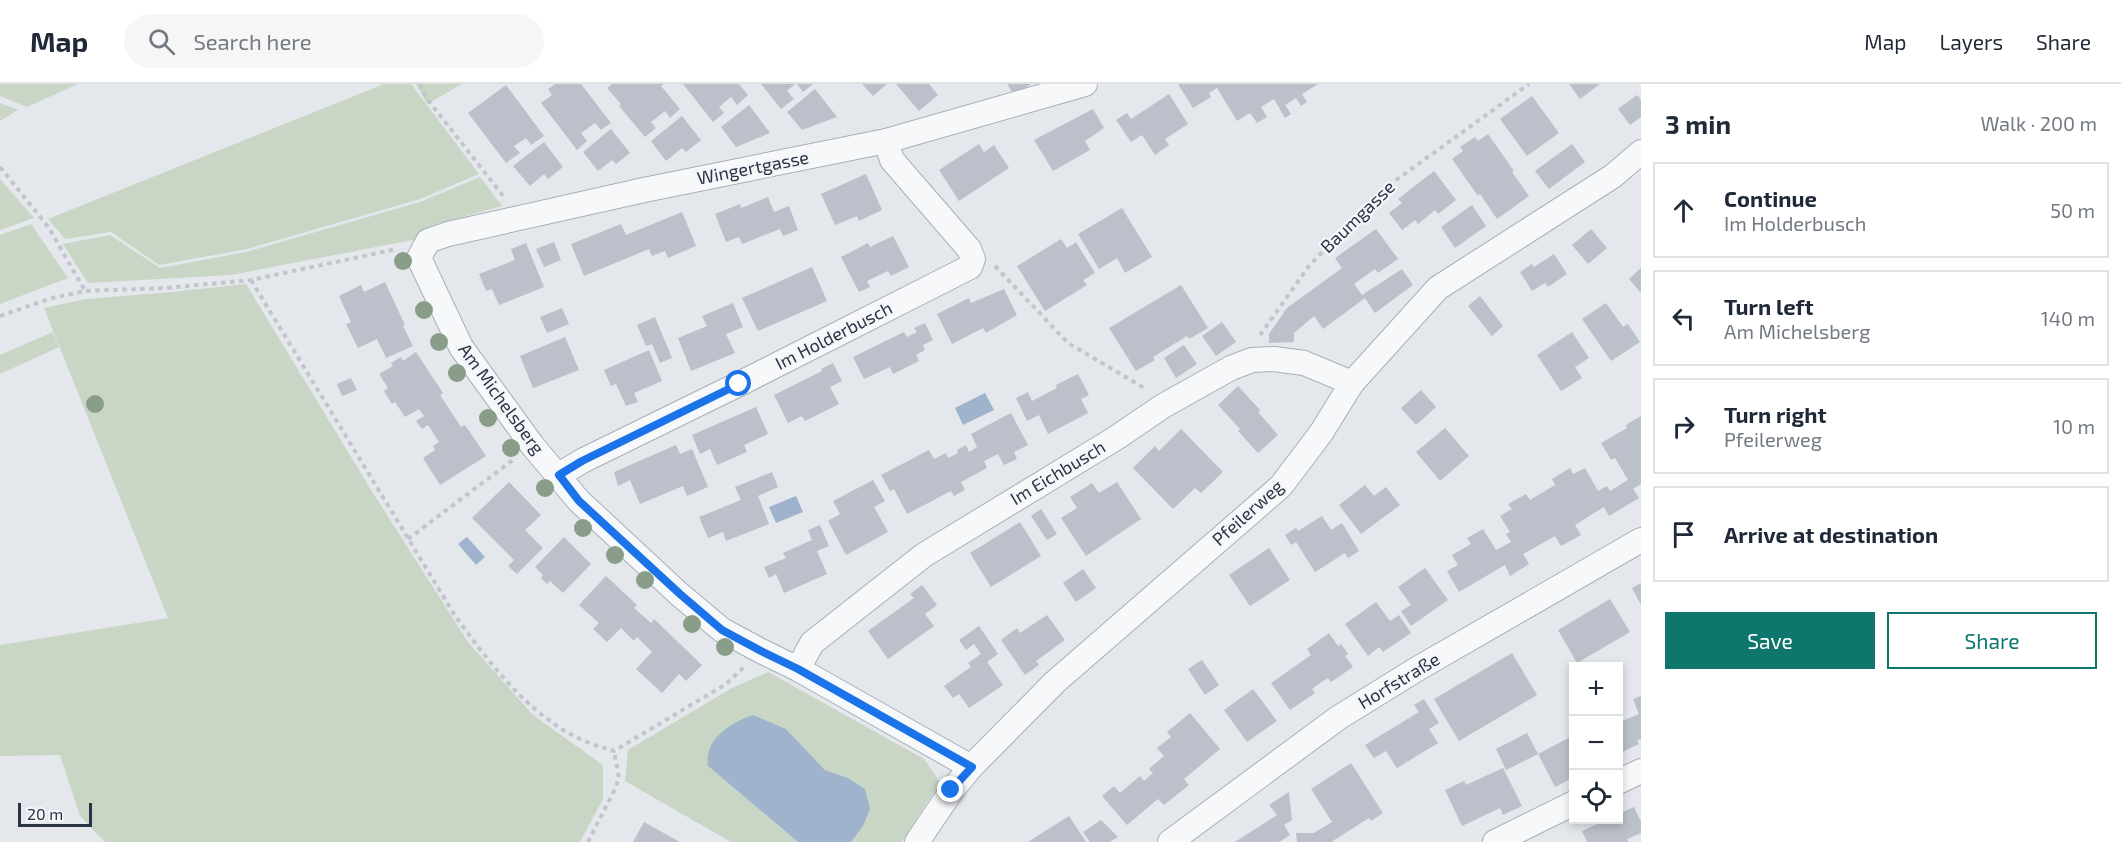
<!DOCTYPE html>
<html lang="en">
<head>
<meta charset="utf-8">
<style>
  body { margin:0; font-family:"Exo 2",sans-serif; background:#f6f6f7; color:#1f2937 }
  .controls { position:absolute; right:18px; bottom:18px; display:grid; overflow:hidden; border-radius:0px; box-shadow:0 3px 9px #0003 }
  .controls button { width:54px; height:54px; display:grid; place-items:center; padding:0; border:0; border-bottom:2px solid #e0e1e3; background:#fff; color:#1f2937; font:30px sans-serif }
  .scale { position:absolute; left:18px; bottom:15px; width:74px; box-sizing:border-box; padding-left:6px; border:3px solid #2b3445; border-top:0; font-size:16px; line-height:21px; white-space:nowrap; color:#2b3445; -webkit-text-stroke:4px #f4f6f9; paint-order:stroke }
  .stop { position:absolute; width:18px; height:18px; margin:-14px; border:4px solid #1a73e8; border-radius:50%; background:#fff }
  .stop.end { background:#1a73e8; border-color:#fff; box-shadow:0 2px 6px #0008 }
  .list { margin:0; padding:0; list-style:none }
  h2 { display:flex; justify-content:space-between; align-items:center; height:78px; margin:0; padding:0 24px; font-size:26px }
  h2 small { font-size:20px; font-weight:400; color:#747a83 }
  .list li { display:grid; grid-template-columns:39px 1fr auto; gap:18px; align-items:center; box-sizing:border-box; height:96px; margin:0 12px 12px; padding:0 12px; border:2px solid #e0e1e3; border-radius:0px }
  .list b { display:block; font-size:22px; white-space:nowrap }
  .list p { margin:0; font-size:20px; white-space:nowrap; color:#747a83 }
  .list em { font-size:20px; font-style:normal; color:#747a83 }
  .actions { display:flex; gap:12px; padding:18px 24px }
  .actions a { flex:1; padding:14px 0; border:2px solid #0f766e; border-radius:0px; text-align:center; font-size:21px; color:#0f766e }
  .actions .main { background:#0f766e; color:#fff }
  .icon { flex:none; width:33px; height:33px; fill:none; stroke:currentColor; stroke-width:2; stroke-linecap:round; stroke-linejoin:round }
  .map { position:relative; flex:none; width:1641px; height:758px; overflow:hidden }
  header { display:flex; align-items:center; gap:36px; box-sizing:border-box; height:84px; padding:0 30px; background:#fff; border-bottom:2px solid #e0e1e3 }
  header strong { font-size:28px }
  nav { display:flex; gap:33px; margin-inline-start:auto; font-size:21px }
  .search { width:420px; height:54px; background:#f6f6f7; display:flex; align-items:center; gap:15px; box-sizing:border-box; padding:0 21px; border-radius:33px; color:#747a83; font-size:22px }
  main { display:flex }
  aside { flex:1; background:#fff }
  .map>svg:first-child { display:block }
  .green { fill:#c9d6c5 }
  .water { fill:#9fb4cc }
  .building { fill:#bbc0ca }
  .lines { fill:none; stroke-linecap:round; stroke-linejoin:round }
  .minor-casing { stroke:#a9aeb7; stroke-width:26 }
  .path { stroke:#c2c5cb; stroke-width:4; stroke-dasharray:4.5 4.5; stroke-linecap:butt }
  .minor { stroke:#f7f8fa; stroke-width:24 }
  .tree { fill:#899d89 }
  .route { stroke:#1a73e8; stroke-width:8 }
  .labels { text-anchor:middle; stroke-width:4.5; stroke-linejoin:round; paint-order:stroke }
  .street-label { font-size:18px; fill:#2b3445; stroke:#f4f6f9 }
</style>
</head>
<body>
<header>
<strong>Map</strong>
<div class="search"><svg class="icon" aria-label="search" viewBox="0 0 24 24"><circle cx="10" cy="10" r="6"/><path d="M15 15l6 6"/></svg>Search here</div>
<nav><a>Map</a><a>Layers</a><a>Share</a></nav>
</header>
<main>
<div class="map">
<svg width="1641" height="758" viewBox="0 0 1641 758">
  <rect width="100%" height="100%" fill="#e4e7ec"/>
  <g class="green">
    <path d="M 0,0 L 78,0 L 27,23 L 0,12 Z"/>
    <path d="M 384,0 L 411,0 L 479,90 L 420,115 L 247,165 L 159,181 L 111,148 L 65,155 L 48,135 Z"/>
    <path d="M 416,0 L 462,0 L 427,20 Z"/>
    <path d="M 0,19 L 18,26 L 0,37 Z"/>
    <path d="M 480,93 L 502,122 L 433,141 L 418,155 L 231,191 L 88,199 L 63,160 L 110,151 L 160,184 L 246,168 L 420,118 Z"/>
    <path d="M 0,95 L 34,134 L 0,146 Z"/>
    <path d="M 31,140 L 68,194 L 0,220 L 0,151 Z"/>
    <path d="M 246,200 L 373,409 L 468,558 L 533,631 L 603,681 L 603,715 L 580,758 L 105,758 L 80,732 L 60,671 L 0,672 L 0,561 L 168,534 L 44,224 L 86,215 L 172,208 Z"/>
    <path d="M 53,248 L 59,263 L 0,290 L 0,271 Z"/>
    <path d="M 768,588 L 924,675 L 940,698 L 902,758 L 851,758 L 863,742 L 848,694 L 825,686 L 786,645 L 708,682 L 798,758 L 731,758 L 625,697 L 628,666 L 732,604 Z"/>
  </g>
  <g class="water">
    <path d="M 985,309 L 994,326 L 963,341 L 955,324 Z"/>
    <path d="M 796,412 L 803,428 L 776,439 L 769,423 Z"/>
    <path d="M 467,453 L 485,473 L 476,481 L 458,460 Z"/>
    <path d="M 753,631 L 786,645 L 825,686 L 848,694 L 865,705 L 870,725 L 863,742 L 851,758 L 798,758 L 708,682 C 704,655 730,639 753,631 Z"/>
  </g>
  <g class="building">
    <path d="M 555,0 L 581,0 L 611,39 L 601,46 L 595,39 L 581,49 L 587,57 L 577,66 L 541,19 L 552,11 L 548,5 Z"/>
    <path d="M 612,0 L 664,0 L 661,2 L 680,25 L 670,34 L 665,27 L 651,38 L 656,44 L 645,53 L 619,22 L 621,20 L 607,4 Z"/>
    <path d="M 683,0 L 739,0 L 748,11 L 737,21 L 731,13 L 719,23 L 724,29 L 713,38 Z"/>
    <path d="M 761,0 L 795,0 L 787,7 L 794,15 L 781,25 Z"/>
    <path d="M 797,0 L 813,0 L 803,8 Z"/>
    <path d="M 862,0 L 887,0 L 873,12 Z"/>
    <path d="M 896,0 L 929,0 L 938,11 L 919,27 Z"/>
    <path d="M 1007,0 L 1031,0 L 1014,11 Z"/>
    <path d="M 1178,0 L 1318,0 L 1302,10 L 1307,18 L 1301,22 L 1296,14 L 1285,21 L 1291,30 L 1285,34 L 1274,15 L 1261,23 L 1267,33 L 1257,39 L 1250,29 L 1237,37 L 1217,4 L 1209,9 L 1211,13 L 1193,24 Z"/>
    <path d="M 1569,0 L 1600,0 L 1580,15 Z"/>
    <path d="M 506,1 L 544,52 L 531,61 L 526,54 L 514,62 L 520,69 L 506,79 L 468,29 Z"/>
    <path d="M 815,5 L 837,33 L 802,46 L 787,28 Z"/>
    <path d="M 1169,10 L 1188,40 L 1165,55 L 1169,61 L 1155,71 L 1142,51 L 1131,58 L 1116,36 L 1127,29 L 1131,35 Z"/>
    <path d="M 1637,11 L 1641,16 L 1641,33 L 1630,41 L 1618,25 Z"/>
    <path d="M 1532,12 L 1559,49 L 1527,72 L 1500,35 Z"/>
    <path d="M 749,21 L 770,49 L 736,63 L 721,43 Z"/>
    <path d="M 1093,25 L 1104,44 L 1085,57 L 1090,66 L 1053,87 L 1034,56 Z"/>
    <path d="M 682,32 L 701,56 L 686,68 L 682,64 L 666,77 L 651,57 Z"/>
    <path d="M 611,45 L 630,69 L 616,80 L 612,76 L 598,87 L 583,68 Z"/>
    <path d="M 1488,50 L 1514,87 L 1512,88 L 1529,112 L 1497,135 L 1480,110 L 1478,112 L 1452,75 L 1463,67 L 1460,63 L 1475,53 L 1478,57 Z"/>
    <path d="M 544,58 L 563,83 L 548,95 L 544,90 L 530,102 L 513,82 Z"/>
    <path d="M 979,60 L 984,68 L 994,61 L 1009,84 L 959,117 L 939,86 Z"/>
    <path d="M 1572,60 L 1585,78 L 1549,105 L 1535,87 Z"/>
    <path d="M 1434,87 L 1456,116 L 1438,130 L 1435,126 L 1418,140 L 1415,136 L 1402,146 L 1389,129 L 1402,119 L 1398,115 Z"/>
    <path d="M 866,90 L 882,126 L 859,137 L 857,132 L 835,141 L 821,110 Z"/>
    <path d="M 768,113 L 774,128 L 789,122 L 798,146 L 783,152 L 780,145 L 742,160 L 739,153 L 726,158 L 715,130 L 740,120 L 741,124 Z"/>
    <path d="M 1472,121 L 1486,142 L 1455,164 L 1441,143 Z"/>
    <path d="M 1122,124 L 1152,173 L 1125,189 L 1117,174 L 1099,185 L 1078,150 Z"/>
    <path d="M 682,128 L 696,162 L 668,174 L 665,167 L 652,172 L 649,165 L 584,192 L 571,160 L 621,140 L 626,151 Z"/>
    <path d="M 1376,145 L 1398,175 L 1378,189 L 1375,185 L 1354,200 L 1362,211 L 1402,185 L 1413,201 L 1375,229 L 1365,214 L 1323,245 L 1314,232 L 1294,249 L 1294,258 L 1269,259 L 1269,250 L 1287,224 L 1342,184 L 1335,174 Z"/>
    <path d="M 1591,145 L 1607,164 L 1588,180 L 1572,161 Z"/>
    <path d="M 893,152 L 909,183 L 891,192 L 888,187 L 867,197 L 870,203 L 859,208 L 841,173 L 868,159 L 870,163 Z"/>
    <path d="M 1061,155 L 1067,164 L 1076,158 L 1095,189 L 1083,196 L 1087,201 L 1045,227 L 1017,182 Z"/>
    <path d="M 554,158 L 561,176 L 544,183 L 536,165 Z"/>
    <path d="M 526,159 L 544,203 L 499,221 L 492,205 L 486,207 L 479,190 L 515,176 L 511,165 Z"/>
    <path d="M 1554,170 L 1567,190 L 1548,203 L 1545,199 L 1532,207 L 1520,188 L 1532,180 L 1534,183 Z"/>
    <path d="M 812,183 L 827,217 L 758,247 L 742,214 Z"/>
    <path d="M 1641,184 L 1641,209 L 1629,195 Z"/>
    <path d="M 385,198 L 405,241 L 403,242 L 413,262 L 386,274 L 377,255 L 358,264 L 346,240 L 351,238 L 339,212 L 361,201 L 364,208 Z"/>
    <path d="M 1181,201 L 1208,244 L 1189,255 L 1187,252 L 1153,273 L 1155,276 L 1136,287 L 1109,244 Z"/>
    <path d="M 1004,205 L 1017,231 L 986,249 L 983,244 L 952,260 L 937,230 L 969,214 L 971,219 Z"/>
    <path d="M 1480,212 L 1503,242 L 1492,252 L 1468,222 Z"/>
    <path d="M 733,219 L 743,243 L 726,250 L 735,269 L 691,287 L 678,254 L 707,242 L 702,232 Z"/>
    <path d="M 1606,219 L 1623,243 L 1628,240 L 1640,258 L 1611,277 L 1582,235 Z"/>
    <path d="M 562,224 L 569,240 L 547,249 L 540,233 Z"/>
    <path d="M 655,233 L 672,274 L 660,279 L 652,260 L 646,262 L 637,241 Z"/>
    <path d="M 1222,238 L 1236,258 L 1216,272 L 1202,252 Z"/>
    <path d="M 925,239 L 933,256 L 923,261 L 925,266 L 916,271 L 919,277 L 893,290 L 890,283 L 864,295 L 853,273 L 904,248 L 907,253 L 917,248 L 914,244 Z"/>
    <path d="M 1572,248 L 1589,274 L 1575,283 L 1582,294 L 1561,307 L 1537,271 Z"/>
    <path d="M 565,253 L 579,286 L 533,304 L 520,272 Z"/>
    <path d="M 1184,261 L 1197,280 L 1176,294 L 1164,274 Z"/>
    <path d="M 649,266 L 662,297 L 634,309 L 638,318 L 626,322 L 616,300 L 611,302 L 604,286 Z"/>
    <path d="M 416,268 L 443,309 L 440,311 L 461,343 L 465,341 L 486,372 L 440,401 L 423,374 L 435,366 L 433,362 L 439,358 L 428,341 L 422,345 L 416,337 L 424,332 L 419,325 L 405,333 L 395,318 L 392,320 L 384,307 L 388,304 L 379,290 L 393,282 L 391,279 L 401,273 L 403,277 Z"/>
    <path d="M 833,279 L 842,297 L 830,303 L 839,320 L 805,337 L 802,332 L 788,339 L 774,311 L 822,287 L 821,285 Z"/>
    <path d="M 1078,290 L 1089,311 L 1081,315 L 1088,329 L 1048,350 L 1039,331 L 1027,337 L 1016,314 L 1028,308 L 1032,317 L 1057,304 L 1056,301 Z"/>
    <path d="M 351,294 L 357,306 L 342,312 L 337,300 Z"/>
    <path d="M 1238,302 L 1260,326 L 1258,328 L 1278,351 L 1258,369 L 1238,347 L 1240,345 L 1218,321 Z"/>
    <path d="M 1421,306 L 1436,323 L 1416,341 L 1401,324 Z"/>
    <path d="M 756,323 L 768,350 L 744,361 L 747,368 L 717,381 L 710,365 L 700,370 L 692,351 Z"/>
    <path d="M 1011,329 L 1028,361 L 1014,368 L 1017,375 L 1004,381 L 998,370 L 984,377 L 987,384 L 961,398 L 965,406 L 954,412 L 951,407 L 907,430 L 894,405 L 890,407 L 881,391 L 929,366 L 934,375 L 946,369 L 948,374 L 958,369 L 957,366 L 966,361 L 969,368 L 977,363 L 971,350 Z"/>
    <path d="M 1641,332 L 1641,400 L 1633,405 L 1639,414 L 1609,432 L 1604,423 L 1575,441 L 1581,451 L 1561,462 L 1555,452 L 1523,470 L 1529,480 L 1510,492 L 1505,481 L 1459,508 L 1447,487 L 1458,481 L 1452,471 L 1471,460 L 1467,454 L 1483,445 L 1496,466 L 1511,458 L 1506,450 L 1510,448 L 1500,432 L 1512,425 L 1508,420 L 1526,410 L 1530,416 L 1555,401 L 1552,395 L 1570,384 L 1573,390 L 1585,384 L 1598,407 L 1607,402 L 1610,407 L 1628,396 L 1615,374 L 1611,376 L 1601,359 L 1627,344 L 1626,341 Z"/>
    <path d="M 1445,344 L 1469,372 L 1440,397 L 1416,368 Z"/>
    <path d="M 1181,345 L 1223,388 L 1201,409 L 1195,404 L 1173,425 L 1133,384 L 1155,362 L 1159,367 Z"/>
    <path d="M 676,361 L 680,370 L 692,365 L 708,403 L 687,412 L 683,402 L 640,420 L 630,396 L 618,402 L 614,388 Z"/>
    <path d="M 772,388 L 778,403 L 758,412 L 769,440 L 726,457 L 723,448 L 708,454 L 699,433 L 741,416 L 735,403 Z"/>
    <path d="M 873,396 L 885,417 L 874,423 L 888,448 L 846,471 L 828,437 L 840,430 L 833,417 Z"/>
    <path d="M 509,398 L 541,431 L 525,446 L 543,464 L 517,490 L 508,482 L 514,476 L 472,434 Z"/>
    <path d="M 1117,398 L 1141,435 L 1086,472 L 1061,434 L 1077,424 L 1070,413 L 1092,399 L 1099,409 Z"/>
    <path d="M 1365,401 L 1374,412 L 1386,403 L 1400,421 L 1361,450 L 1339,421 Z"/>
    <path d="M 1041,425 L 1057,450 L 1047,456 L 1031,432 Z"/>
    <path d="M 1322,432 L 1331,446 L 1342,439 L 1359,467 L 1348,474 L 1345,469 L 1315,488 L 1296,458 L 1291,461 L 1285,451 L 1296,444 L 1298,447 Z"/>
    <path d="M 1020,438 L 1041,472 L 991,503 L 970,469 Z"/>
    <path d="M 820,441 L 829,462 L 817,467 L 827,490 L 784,509 L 776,490 L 769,494 L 764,483 L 786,474 L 783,469 L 812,456 L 808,446 Z"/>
    <path d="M 564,453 L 591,480 L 563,509 L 550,497 L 547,500 L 541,494 L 543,491 L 535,483 Z"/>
    <path d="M 1269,464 L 1290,496 L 1250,522 L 1229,491 Z"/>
    <path d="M 1425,484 L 1448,516 L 1411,542 L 1401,527 L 1411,521 L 1398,503 Z"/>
    <path d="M 1083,485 L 1096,504 L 1076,518 L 1063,499 Z"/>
    <path d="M 606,492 L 637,521 L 634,524 L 651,539 L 654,535 L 702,581 L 686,597 L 679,590 L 662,609 L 636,585 L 652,568 L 637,553 L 634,557 L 621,544 L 607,558 L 593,545 L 599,539 L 579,521 Z"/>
    <path d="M 1641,499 L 1641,521 L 1632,504 Z"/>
    <path d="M 922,501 L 937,521 L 925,530 L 934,542 L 888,575 L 868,547 L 914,514 L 910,510 Z"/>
    <path d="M 1610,515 L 1630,548 L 1577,579 L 1558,546 Z"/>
    <path d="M 1376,518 L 1390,537 L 1399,531 L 1411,549 L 1383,568 L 1379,563 L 1368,572 L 1345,540 Z"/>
    <path d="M 1047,531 L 1065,556 L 1036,577 L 1039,581 L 1025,591 L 1001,556 L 1017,544 L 1020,549 Z"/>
    <path d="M 979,542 L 998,570 L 987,578 L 1003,601 L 969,624 L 959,610 L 953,614 L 944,602 L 971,583 L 968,579 L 981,570 L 974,560 L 966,566 L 959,556 Z"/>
    <path d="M 1329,549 L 1338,562 L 1341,560 L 1348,570 L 1345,572 L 1353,583 L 1331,598 L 1328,594 L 1320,599 L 1312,605 L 1315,609 L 1290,626 L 1271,599 L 1311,571 L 1307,565 Z"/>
    <path d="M 1512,569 L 1537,611 L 1459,657 L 1434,615 Z"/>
    <path d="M 1202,576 L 1219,601 L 1205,611 L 1188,585 Z"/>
    <path d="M 1253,605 L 1277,637 L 1247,658 L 1224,626 Z"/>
    <path d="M 1641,612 L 1641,655 L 1637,656 L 1639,660 L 1618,670 L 1618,639 L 1639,630 L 1633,615 Z"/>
    <path d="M 1424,615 L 1439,639 L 1429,645 L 1438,659 L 1397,684 L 1386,667 L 1374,674 L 1365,661 L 1419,628 L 1414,621 Z"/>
    <path d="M 1190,629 L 1220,665 L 1184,695 L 1189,701 L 1164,721 L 1158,715 L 1127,741 L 1102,712 L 1114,702 L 1120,709 L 1140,692 L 1144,697 L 1153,689 L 1149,685 L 1164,672 L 1157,664 L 1171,653 L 1167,648 Z"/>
    <path d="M 1527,649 L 1538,670 L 1506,686 L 1496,665 Z"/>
    <path d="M 1574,651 L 1574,693 L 1555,703 L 1538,670 Z"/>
    <path d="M 1351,679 L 1383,729 L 1371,737 L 1369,734 L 1331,758 L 1297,758 L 1296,749 L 1314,749 L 1332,738 L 1311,705 Z"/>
    <path d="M 1503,684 L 1522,722 L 1503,731 L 1500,724 L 1462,742 L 1445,706 L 1464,697 L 1466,701 Z"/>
    <path d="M 1289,708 L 1292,736 L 1284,741 L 1290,751 L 1279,758 L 1235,758 L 1277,731 L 1269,721 Z"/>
    <path d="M 1634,723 L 1641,738 L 1641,749 L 1627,755 L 1629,758 L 1587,758 L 1582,747 L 1606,736 L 1618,736 L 1618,730 Z"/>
    <path d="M 1069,732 L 1086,758 L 1028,758 Z"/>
    <path d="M 1101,736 L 1118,753 L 1109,758 L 1090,758 L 1083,748 Z"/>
    <path d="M 644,738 L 680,758 L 633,758 Z"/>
  </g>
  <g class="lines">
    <g class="minor-casing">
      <g id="minor">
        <path d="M 559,391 L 582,377 L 739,300 L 970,183 L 973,175 L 969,165 L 892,76 L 886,57"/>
        <path d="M 798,585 L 812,559 L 924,471 L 1116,354 L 1163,322 L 1231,284 L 1252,276 L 1274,275 L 1304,279 L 1352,299"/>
        <path d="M 971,683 L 798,585 L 761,567 L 722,546 L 679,510 L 579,417 L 532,361 L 461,263 L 419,174 L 428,157 L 448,150 L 644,106 L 886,57 L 1085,0"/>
        <path d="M 1618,698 L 1641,687"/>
        <path d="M 917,758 L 952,706 L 971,683 L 1055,598 L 1281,402 L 1321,349 L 1352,299 L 1438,204 L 1613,92 L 1641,68"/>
        <path d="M 1170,758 L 1338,634 L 1417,585 L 1641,456"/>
        <path d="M 1495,758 L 1574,719"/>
      </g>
    </g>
    <g class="path">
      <path d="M 420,0 L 428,16 L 504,113"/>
      <path d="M 0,83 L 49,144 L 85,207"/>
      <path d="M 995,182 L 1068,259 L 1146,305"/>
      <path d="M 251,196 L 454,530 C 489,579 531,635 587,658 C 596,662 605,664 614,667 L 726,600 L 744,583"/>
      <path d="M 0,232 L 52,214 L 85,207 L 166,204 L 251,196 L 397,165"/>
      <path d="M 1260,251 L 1309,182 L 1381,107 L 1529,0"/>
      <path d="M 408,455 L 513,376"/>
      <path d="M 588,758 L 615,705 L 619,694 L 614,667"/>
    </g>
    <use href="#minor" class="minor"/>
  </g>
  <g class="tree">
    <circle cx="403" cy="177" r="9"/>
    <circle cx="424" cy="226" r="9"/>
    <circle cx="439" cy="258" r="9"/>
    <circle cx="457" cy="289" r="9"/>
    <circle cx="95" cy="320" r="9"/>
    <circle cx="488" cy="334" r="9"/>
    <circle cx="511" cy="364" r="9"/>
    <circle cx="545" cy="404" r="9"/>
    <circle cx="583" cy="444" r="9"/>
    <circle cx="615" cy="471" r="9"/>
    <circle cx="645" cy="496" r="9"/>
    <circle cx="692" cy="540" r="9"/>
    <circle cx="725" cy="563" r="9"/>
  </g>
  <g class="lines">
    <path class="route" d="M 739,300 L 582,377 L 559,391 L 579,417 L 680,510 L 722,546 L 761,567 L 798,585 L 972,683 L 951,706"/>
  </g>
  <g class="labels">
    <g class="street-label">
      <text transform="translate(753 84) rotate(-11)" y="6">Wingertgasse</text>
      <text transform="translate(1358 133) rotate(-44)" y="6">Baumgasse</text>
      <text transform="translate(834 252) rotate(-27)" y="6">Im Holderbusch</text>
      <text transform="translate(501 315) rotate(54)" y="6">Am Michelsberg</text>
      <text transform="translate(1058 389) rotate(-31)" y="6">Im Eichbusch</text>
      <text transform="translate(1248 429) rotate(-42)" y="6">Pfeilerweg</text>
      <text transform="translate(1399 597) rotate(-31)" y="6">Horfstraße</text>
    </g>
  </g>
</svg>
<div class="controls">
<button>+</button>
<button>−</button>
<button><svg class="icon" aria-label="locate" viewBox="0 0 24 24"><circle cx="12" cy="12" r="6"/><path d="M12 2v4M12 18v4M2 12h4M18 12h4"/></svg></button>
</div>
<div class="scale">20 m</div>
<div class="stop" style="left:739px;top:300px"></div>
<div class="stop end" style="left:951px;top:706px"></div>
</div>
<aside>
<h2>3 min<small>Walk · 200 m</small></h2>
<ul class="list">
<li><svg class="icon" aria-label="ahead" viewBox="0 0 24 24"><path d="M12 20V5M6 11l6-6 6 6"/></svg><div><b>Continue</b><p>Im Holderbusch</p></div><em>50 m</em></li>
<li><svg class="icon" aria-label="left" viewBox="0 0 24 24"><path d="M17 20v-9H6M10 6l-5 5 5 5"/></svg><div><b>Turn left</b><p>Am Michelsberg</p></div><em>140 m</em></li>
<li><svg class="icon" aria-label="right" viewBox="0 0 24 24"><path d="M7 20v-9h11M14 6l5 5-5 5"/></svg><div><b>Turn right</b><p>Pfeilerweg</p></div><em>10 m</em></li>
<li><svg class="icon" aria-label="arrive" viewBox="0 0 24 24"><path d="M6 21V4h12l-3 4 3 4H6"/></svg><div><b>Arrive at destination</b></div></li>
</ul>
<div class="actions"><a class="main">Save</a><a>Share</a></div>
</aside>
</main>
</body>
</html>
